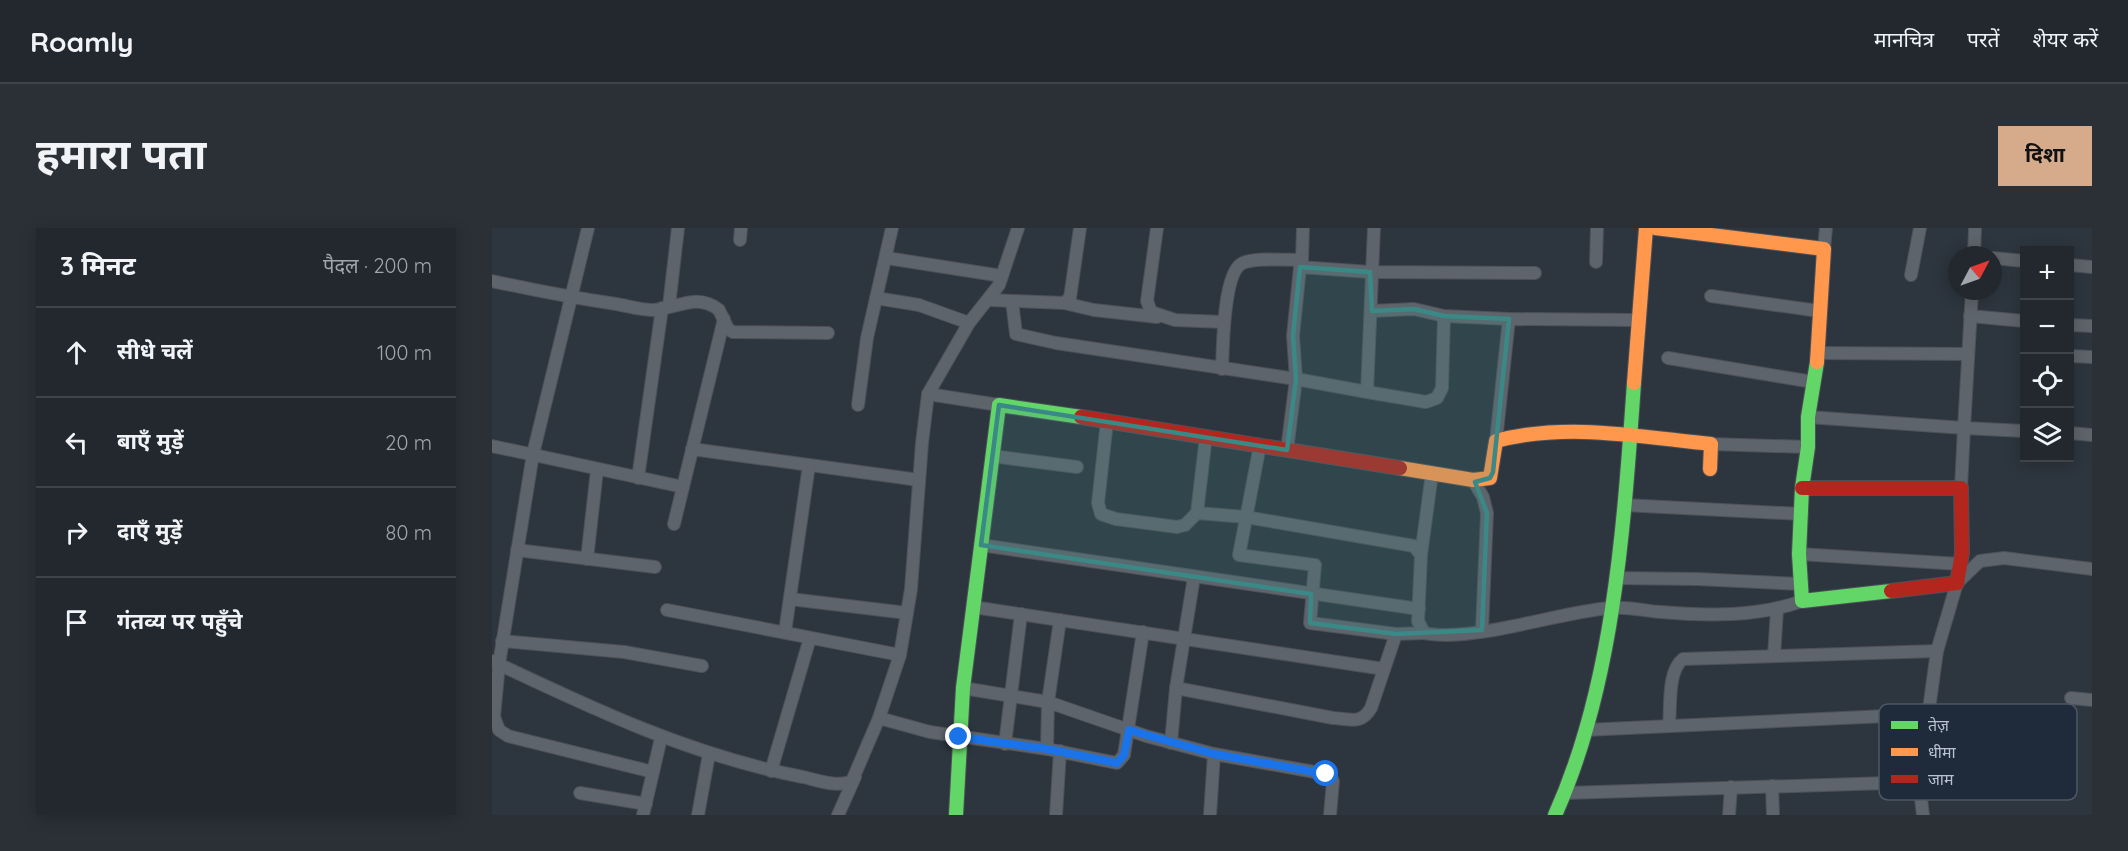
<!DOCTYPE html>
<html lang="hi">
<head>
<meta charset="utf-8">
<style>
  body { margin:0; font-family:Quicksand,"Noto Sans Devanagari",sans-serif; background:#2a3036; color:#f1f3f6 }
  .controls { position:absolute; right:18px; top:18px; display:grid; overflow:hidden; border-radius:0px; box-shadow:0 3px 15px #0003 }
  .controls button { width:54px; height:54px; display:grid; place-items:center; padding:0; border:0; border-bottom:2px solid #3f444a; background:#22282e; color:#f1f3f6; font:30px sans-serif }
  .compass { position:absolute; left:1456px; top:18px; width:54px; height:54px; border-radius:50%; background:#22282e; box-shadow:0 3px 15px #0003; rotate:49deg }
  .stop { position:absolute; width:18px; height:18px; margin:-14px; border:4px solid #1a73e8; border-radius:50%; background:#fff }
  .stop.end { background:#1a73e8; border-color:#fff; box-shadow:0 2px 6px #0008 }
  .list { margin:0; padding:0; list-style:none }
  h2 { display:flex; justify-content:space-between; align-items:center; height:78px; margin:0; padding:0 24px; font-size:26px }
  h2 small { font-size:20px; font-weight:400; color:#a2a6aa }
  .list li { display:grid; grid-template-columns:39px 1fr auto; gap:18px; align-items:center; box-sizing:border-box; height:90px; padding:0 24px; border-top:2px solid #3f444a }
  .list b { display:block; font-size:22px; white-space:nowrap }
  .list em { font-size:20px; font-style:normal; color:#a2a6aa }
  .icon { flex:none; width:33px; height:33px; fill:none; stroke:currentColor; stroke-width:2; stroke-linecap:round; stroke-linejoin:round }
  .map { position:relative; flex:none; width:1600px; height:587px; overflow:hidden; border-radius:0px }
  header { display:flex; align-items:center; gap:36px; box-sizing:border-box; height:84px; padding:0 30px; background:#22282e; border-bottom:2px solid #3f444a }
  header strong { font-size:28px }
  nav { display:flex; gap:33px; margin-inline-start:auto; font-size:21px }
  .intro { display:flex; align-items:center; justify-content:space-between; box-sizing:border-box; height:144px; padding:0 36px }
  h1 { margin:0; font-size:42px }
  .button { padding:15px 27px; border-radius:0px; background:#d6ab8b; color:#111; font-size:21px; font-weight:700 }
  main { display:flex; gap:36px; padding:0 36px }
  aside { flex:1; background:#22282e; border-radius:0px; box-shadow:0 3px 15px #0003 }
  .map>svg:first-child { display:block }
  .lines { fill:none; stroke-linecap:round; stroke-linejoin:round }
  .street-casing { stroke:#4c5158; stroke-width:14 }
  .fast-casing { stroke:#4c5158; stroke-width:16 }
  .slow-casing { stroke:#4c5158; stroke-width:16 }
  .jam-casing { stroke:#4c5158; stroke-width:16 }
  .street { stroke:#5e646b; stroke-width:12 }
  .fast { stroke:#63d668; stroke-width:14 }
  .slow { stroke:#ff974d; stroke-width:14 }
  .jam { stroke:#b3261e; stroke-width:14 }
  .route { stroke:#1a73e8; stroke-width:8 }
  .marked { fill:#3a8986; fill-opacity:0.2; stroke:#3a8986; stroke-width:4.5; stroke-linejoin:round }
  .key { fill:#1f2b3a; stroke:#4d5866; stroke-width:1.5 }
  .key-label { font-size:16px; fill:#b9c2ce }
</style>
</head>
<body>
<header>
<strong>Roamly</strong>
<nav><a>मानचित्र</a><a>परतें</a><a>शेयर करें</a></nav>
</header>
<div class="intro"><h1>हमारा पता</h1><a class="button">दिशा</a></div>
<main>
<aside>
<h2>3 मिनट<small>पैदल · 200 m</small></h2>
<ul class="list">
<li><svg class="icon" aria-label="ahead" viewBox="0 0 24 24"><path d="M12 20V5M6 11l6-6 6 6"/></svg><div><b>सीधे चलें</b></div><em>100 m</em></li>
<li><svg class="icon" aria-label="left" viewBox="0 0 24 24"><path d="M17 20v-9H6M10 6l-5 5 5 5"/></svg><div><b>बाएँ मुड़ें</b></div><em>20 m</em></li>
<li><svg class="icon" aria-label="right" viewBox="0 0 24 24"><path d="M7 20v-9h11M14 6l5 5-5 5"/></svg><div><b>दाएँ मुड़ें</b></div><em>80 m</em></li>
<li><svg class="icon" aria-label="arrive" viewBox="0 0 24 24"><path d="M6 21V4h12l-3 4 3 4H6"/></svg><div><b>गंतव्य पर पहुँचे</b></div></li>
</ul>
</aside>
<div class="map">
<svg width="1600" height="587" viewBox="0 0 1600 587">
  <rect width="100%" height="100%" fill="#2d353e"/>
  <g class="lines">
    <g class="street-casing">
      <g id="street">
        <path d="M 96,0 L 41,226 L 7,436 L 2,489 L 7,502 L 16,508 L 161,544"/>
        <path d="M 665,0 L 655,73 L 659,84 L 683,92 L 731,94"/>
        <path d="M 248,12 L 249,0"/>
        <path d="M 1332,21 L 1334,0"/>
        <path d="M 1482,27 L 1483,0"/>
        <path d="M 395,30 L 510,48"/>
        <path d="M 1501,30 L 1532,33"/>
        <path d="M 810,32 L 811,0"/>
        <path d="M 1104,34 L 1105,0"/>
        <path d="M 1578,37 L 1600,39"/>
        <path d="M 1419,47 L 1428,0"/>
        <path d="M 0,53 C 41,62 82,70 124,76 C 136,78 149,82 161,82 C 184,81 205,64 227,82 L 236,101 L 241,104 L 336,105"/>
        <path d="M 1480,63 L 1472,200 L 1532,203"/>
        <path d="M 1219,68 L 1327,83"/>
        <path d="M 384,70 L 427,77 L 477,95 L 507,57 L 526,0"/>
        <path d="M 498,72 L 572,75 L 578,70 L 588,0"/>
        <path d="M 520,73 L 524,106 L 564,115 L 804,151 L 801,108 L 808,39"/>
        <path d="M 572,75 L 602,82 L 665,89"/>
        <path d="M 177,78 L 186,0"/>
        <path d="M 880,83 L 922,81 L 952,88 L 1017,91"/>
        <path d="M 1478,88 L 1532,93"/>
        <path d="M 1578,97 L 1600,98"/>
        <path d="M 1326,125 L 1476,126"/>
        <path d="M 1578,128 L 1600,129"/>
        <path d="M 1176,130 L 1321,154"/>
        <path d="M 730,141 C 731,120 731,48 749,36 C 760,29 795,32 810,32 L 808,39 L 878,44 L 1043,45"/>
        <path d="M 875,164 L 934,174 L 945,170 L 950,160 L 952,88"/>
        <path d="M 436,166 L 507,177"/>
        <path d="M 366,177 L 375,110 L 400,0"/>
        <path d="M 1316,189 L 1472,200 L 1469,260"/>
        <path d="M 615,193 L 606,275 L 609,286 L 624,291 L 685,299 L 693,297 L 705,285"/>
        <path d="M 1578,205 L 1600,207"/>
        <path d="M 714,208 L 705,285 L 754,289 L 922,318 L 929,327 L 926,393 L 932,405 C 980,415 1066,384 1118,380 C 1135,378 1152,383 1169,384 C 1215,388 1266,389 1310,373"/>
        <path d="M 1004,213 L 1017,91 L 1145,92"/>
        <path d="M 1219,216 L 1316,219"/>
        <path d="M 768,217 L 747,327 L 823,337 L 818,395 L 904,406 L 932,405"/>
        <path d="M 0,218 L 191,259"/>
        <path d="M 200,221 L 427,252"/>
        <path d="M 795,222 L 804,151 L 875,164 L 882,0"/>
        <path d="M 500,228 L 585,239"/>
        <path d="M 146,250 L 170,80"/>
        <path d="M 981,252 L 991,269 L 995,285 L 990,402"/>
        <path d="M 1132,277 L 1310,286"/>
        <path d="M 182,296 L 232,91"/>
        <path d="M 489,317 L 927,381"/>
        <path d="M 25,322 L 163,339"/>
        <path d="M 1307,326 L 1468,336"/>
        <path d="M 929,327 L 940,245"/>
        <path d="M 95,331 L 105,242"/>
        <path d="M 1124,350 L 1205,351 L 1309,356"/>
        <path d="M 298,371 L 415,385"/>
        <path d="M 481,379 L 892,441"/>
        <path d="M 175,382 L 408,427"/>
        <path d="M 293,404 L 317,237"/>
        <path d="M 10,413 L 132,424 L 210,438"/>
        <path d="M 1282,428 L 1285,382"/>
        <path d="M 0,433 C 101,481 200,528 311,549 C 325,552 346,560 360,553 L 387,490 L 408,427 L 419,361 L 430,215 L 436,166 L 477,95"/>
        <path d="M 471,460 L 556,474 L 654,508 L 722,526 L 834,546 L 841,553 L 838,587"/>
        <path d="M 684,460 L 841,490 C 859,491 869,497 879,480 L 904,406"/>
        <path d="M 1579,470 L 1600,472"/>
        <path d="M 387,490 L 438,504 L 555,521 L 625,535 L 632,527 L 651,404"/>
        <path d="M 1177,498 C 1179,480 1175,443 1191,431 L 1445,423"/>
        <path d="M 1093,502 L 1438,486"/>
        <path d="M 679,515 L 684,460 L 702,349"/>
        <path d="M 513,516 L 529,386"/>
        <path d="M 555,521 L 556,474 L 568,392"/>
        <path d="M 279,543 L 318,410"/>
        <path d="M 1280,558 L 1281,587"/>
        <path d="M 88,565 L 154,576"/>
        <path d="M 1074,565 L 1427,554"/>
        <path d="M 151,587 L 169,510"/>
        <path d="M 206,587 L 217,526"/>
        <path d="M 346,587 L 363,549"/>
        <path d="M 564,587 L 568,523"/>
        <path d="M 718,587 L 722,526"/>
        <path d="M 1237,587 L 1239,559"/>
        <path d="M 1431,587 L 1427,554 L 1445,423 L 1465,355 L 1488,333 L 1512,330 L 1600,341"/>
      </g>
    </g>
    <g class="fast-casing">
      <g id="fast">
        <path d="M 1325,134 L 1316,189 L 1316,219 L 1310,260 L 1307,326 L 1310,373 L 1399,363"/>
        <path d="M 464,587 L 471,460 L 507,177 L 589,189"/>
        <path d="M 1063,587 C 1122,456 1132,297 1142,155"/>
      </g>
    </g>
    <g class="slow-casing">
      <g id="slow">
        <path d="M 1163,0 L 1332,21 L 1325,134"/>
        <path d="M 1142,155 L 1154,0"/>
        <path d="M 908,240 L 981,252 L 998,250 L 1004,213 C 1074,194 1149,209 1219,216 L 1218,241"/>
      </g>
    </g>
    <g class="jam-casing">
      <g id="jam">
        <path d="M 589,189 L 908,240"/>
        <path d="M 1310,260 L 1469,260 L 1470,325 L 1465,355 L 1399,363"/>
      </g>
    </g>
    <use href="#street" class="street"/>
    <use href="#fast" class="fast"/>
    <use href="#slow" class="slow"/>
    <use href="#jam" class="jam"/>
  </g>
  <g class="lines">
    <path class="route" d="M 467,509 L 555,521 L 625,535 L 632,527 L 637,502 L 722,526 L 834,546"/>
  </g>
  <path class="marked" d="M 808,39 L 878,44 L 880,83 L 922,81 L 952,88 L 1017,91 L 1001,244 L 998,250 L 983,254 L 995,285 L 990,402 L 904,406 L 818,395 L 819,366 L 489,317 L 507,177 L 795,222 L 804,151 L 801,108 Z"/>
  <rect x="1387" y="476" width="198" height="96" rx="9" class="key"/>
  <rect x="1399" y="493" width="27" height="8" fill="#63d668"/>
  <rect x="1399" y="520" width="27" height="8" fill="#ff974d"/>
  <rect x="1399" y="547" width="27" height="8" fill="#b3261e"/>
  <g class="key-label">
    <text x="1436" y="503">तेज़</text>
    <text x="1436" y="530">धीमा</text>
    <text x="1436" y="557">जाम</text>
  </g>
</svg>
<div class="controls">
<button>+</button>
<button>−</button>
<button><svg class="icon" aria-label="locate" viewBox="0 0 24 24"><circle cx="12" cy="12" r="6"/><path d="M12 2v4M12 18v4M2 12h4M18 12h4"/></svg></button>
<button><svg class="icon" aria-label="layers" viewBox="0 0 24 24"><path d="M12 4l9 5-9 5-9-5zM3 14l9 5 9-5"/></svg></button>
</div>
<svg class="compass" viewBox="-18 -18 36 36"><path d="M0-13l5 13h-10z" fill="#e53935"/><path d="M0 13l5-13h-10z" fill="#a2a6aa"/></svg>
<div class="stop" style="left:834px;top:546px"></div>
<div class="stop end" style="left:467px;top:509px"></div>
</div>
</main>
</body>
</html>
